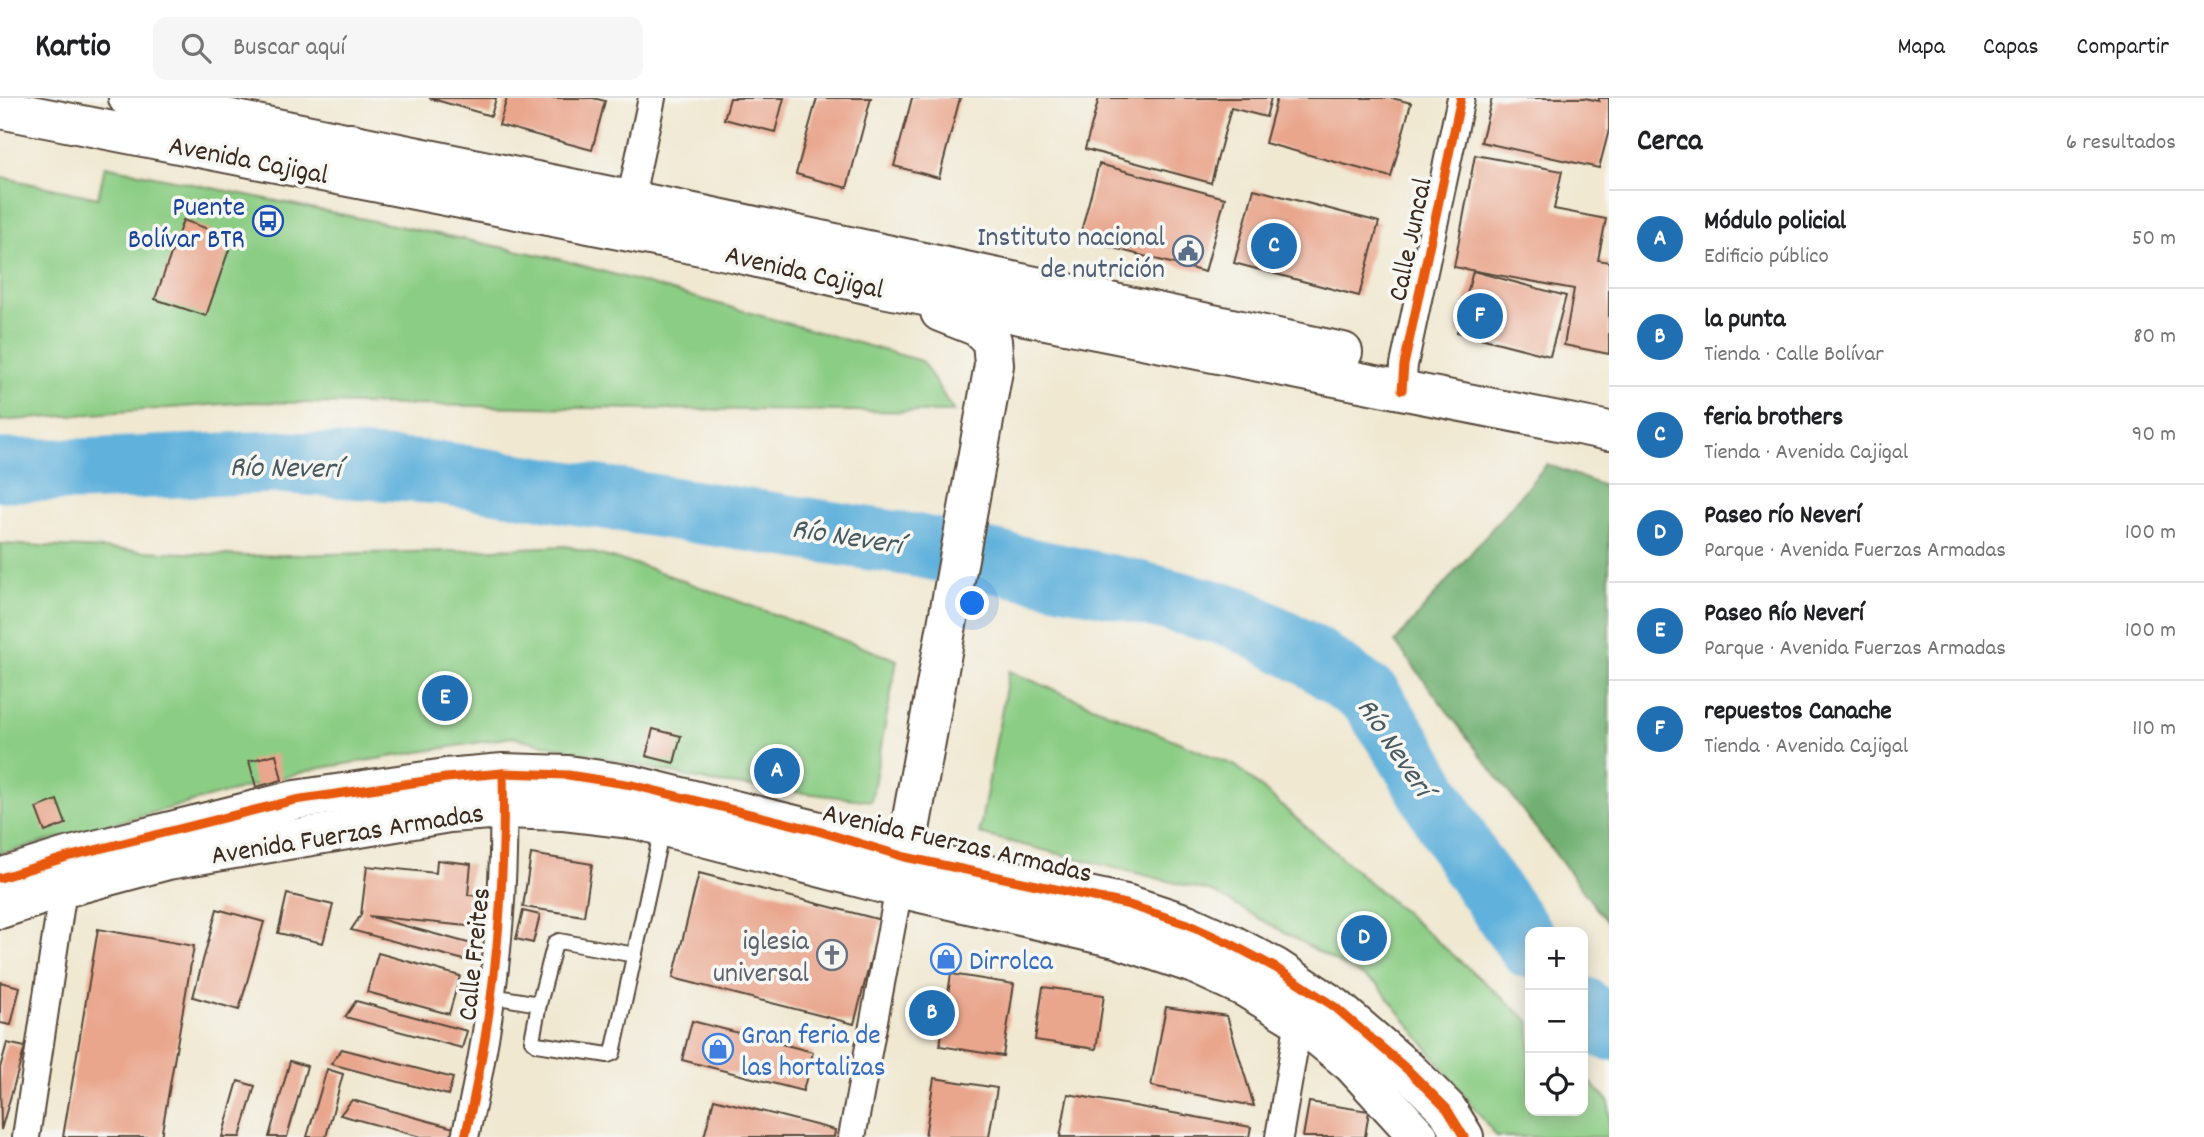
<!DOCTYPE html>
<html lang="es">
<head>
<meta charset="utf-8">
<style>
  body { margin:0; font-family:Dekko,sans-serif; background:#f6f6f6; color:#202124 }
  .controls { position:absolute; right:21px; bottom:21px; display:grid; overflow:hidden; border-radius:14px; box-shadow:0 4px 18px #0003 }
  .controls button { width:63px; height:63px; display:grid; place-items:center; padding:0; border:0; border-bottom:2px solid #e0e0e0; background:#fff; color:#202124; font:35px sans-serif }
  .you { position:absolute; left:973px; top:506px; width:24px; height:24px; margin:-18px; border:5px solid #fff; border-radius:50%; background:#1a73e8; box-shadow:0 0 0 10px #1a73e833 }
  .badge { display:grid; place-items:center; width:46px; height:46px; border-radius:50%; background:#1f6fb2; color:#fff; font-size:23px; font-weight:700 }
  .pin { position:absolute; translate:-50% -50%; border:4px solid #fff; box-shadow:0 2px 7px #0006 }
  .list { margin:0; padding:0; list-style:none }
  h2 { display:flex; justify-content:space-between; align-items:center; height:91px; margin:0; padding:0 28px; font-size:30px }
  h2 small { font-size:23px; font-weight:400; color:#757577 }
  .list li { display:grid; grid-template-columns:46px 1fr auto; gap:21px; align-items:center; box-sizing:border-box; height:98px; padding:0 28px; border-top:2px solid #e0e0e0 }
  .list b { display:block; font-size:26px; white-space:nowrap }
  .list p { margin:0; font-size:23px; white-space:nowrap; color:#757577 }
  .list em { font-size:23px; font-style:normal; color:#757577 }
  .icon { flex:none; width:38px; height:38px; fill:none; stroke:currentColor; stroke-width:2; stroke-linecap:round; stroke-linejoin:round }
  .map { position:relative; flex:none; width:1609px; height:1039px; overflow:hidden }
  header { display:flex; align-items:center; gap:42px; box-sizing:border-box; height:98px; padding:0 35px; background:#fff; border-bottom:2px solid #e0e0e0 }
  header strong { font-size:33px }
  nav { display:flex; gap:38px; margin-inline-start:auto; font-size:24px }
  .search { width:490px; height:63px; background:#f6f6f6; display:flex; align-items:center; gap:18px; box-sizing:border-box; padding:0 24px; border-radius:14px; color:#757577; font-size:26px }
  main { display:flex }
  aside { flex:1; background:#fff }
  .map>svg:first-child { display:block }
  .green { fill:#8ccd85; stroke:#647c52; stroke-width:2 }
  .forest { fill:#71b072; stroke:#566d48; stroke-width:2 }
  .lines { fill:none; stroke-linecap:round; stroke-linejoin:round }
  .river { stroke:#60b1db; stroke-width:63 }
  .building { fill:#e9a68d }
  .lane-casing { stroke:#564639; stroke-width:18 }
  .street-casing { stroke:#564639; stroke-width:30 }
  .secondary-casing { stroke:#564639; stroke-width:42 }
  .lane { stroke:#fff; stroke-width:14 }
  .street { stroke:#fff; stroke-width:26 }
  .secondary { stroke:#fff; stroke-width:38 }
  .cycleway-casing { stroke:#f6f6f2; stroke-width:13 }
  .cycleway { stroke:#e8590c; stroke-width:9 }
  .labels { text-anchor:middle; stroke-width:7; stroke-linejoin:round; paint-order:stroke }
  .street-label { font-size:28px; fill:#3b2a1e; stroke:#f6f6f2 }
  .transit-label { font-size:28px; fill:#164399; stroke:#f6f6f2; text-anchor:end }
  .service-label { font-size:28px; fill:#4e5e75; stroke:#f6f6f2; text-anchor:end }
  .worship-label { font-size:28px; fill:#5b616d; stroke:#f6f6f2; text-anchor:end }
  .shop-label { font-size:28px; fill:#366cbe; stroke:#f6f6f2; text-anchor:start }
  .water-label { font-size:30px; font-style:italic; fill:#485960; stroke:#f6f6f2 }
</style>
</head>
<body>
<header>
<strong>Kartio</strong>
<div class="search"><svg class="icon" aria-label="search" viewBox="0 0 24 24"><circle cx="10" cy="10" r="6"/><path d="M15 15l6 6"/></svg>Buscar aquí</div>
<nav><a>Mapa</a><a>Capas</a><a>Compartir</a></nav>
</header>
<main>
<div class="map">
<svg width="1609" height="1039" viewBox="0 0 1609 1039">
  <rect width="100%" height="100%" fill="#f6f6f2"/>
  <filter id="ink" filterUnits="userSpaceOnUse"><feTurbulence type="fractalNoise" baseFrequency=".0143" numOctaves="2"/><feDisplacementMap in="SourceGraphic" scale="14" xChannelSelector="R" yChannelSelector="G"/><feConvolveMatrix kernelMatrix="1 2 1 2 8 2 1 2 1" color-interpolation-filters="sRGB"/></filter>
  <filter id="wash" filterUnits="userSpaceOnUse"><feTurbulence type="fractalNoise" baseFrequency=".00686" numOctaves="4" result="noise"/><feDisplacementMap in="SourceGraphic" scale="28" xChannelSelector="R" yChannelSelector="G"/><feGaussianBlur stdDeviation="1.57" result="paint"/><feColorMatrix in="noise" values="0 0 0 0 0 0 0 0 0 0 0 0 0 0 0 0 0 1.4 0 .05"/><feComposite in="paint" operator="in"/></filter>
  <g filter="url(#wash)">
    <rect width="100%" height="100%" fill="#f0e8d1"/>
    <g class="green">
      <path d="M 105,68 L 559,161 L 922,263 L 954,314 L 643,311 L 249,304 L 0,323 L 0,79 L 98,100 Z"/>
      <path d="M 0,446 L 247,458 L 452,453 L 566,448 L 646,469 L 897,562 L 871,703 L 711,684 L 512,639 L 315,671 L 0,756 Z"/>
      <path d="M 1009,573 L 1236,668 L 1530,924 L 1530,1013 L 1583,1013 L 1583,976 L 1609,1004 L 1609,1039 L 1497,1039 L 1378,887 L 1212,794 L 979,736 Z"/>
    </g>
    <path class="forest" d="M 1547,366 L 1609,390 L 1609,827 L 1395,544 Z"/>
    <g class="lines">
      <g class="river">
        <path d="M 0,372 L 82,372 L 276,364 L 442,375 L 918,448 L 1130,492 L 1236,519 L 1313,559 L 1371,600 L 1409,658 L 1470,764 L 1530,849"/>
        <path d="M 1583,910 L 1593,923 L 1609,931"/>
      </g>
    </g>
    <g id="blocks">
      <g class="building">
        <path d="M 429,0 L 496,0 L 491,18 Z"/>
        <path d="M 507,0 L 593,0 L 605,3 L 592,52 L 499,27 Z"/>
        <path d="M 730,0 L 784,0 L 775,34 L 724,21 Z"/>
        <path d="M 817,0 L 871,0 L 847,90 L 796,76 Z"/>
        <path d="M 912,0 L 960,0 L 939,80 L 894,68 Z"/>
        <path d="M 1099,0 L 1271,0 L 1266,19 L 1231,10 L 1211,85 L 1085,51 Z"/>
        <path d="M 1277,0 L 1392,0 L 1411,5 L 1391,79 L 1265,45 Z"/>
        <path d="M 1492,0 L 1585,0 L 1599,3 L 1599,0 L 1609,0 L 1609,32 L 1599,70 L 1481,44 Z"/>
        <path d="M 1475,57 L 1562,73 L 1554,111 L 1606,121 L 1598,162 L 1609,164 L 1609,256 L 1564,247 L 1574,191 L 1454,169 Z"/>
        <path d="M 1099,66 L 1225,100 L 1205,174 L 1079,141 Z"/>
        <path d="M 1254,91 L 1379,124 L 1359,198 L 1234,165 Z"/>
        <path d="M 183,122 L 233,140 L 206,218 L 155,201 Z"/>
        <path d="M 1473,173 L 1566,198 L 1550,258 L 1457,234 Z"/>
        <path d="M 653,631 L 681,638 L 674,665 L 646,658 Z"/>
        <path d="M 773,652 L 800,664 L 789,689 L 762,677 Z"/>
        <path d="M 276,656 L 282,682 L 256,689 L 249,663 Z"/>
        <path d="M 57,702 L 66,726 L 45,734 L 36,710 Z"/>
        <path d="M 531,756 L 592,766 L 584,818 L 523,809 Z"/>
        <path d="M 437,762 L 471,766 L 468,797 L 481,798 L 477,829 L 368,818 L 472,846 L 468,863 L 351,832 L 361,817 L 367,768 L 436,775 Z"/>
        <path d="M 699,775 L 881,822 L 854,926 L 673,880 Z"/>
        <path d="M 287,796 L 333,807 L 323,845 L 278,835 Z"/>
        <path d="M 217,811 L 264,824 L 239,912 L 193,899 Z"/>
        <path d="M 523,813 L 540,817 L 533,845 L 516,841 Z"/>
        <path d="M 98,831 L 194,848 L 161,1039 L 63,1039 Z"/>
        <path d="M 378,855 L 460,878 L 449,916 L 367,894 Z"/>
        <path d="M 951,876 L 1014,886 L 1003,958 L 940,948 Z"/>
        <path d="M 0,884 L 20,889 L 11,927 L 0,925 Z"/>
        <path d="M 1043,889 L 1104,897 L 1096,951 L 1035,942 Z"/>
        <path d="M 356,903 L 467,933 L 462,950 L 345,919 Z"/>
        <path d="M 1166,909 L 1227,918 L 1254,1008 L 1151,988 Z"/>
        <path d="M 692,923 L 813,954 L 803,993 L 682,962 Z"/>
        <path d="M 7,945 L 25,949 L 1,1032 L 0,970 Z"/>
        <path d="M 342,951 L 453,980 L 448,997 L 331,966 Z"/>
        <path d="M 290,963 L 307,968 L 287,1039 L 269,1039 Z"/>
        <path d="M 327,971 L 343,976 L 326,1039 L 307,1039 Z"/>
        <path d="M 934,980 L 997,990 L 989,1039 L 925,1039 Z"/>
        <path d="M 238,983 L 255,988 L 240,1039 L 222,1039 Z"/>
        <path d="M 1068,996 L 1251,1029 L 1249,1039 L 1060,1039 Z"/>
        <path d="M 714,1001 L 835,1032 L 834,1039 L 704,1039 Z"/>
        <path d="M 352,1002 L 461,1032 L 459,1039 L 421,1039 L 340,1017 Z"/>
        <path d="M 1309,1004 L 1369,1013 L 1365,1039 L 1303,1039 Z"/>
      </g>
    </g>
  </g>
  <g filter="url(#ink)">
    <use href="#blocks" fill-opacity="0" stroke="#564639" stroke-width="2"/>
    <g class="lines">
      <g class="lane-casing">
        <g id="lane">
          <path d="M 492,898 L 539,906 L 532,942 L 537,946 L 608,957 L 613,955 L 662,731"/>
          <path d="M 539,906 L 555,845 L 559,843 L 635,857"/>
        </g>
      </g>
      <g class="street-casing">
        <g id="street">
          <path d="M 630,103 L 652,0"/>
          <path d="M 1402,292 L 1404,267 L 1461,0"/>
          <path d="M 26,1039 L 65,778"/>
          <path d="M 465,1039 C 492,926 506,810 503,694"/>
          <path d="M 852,1039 L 902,774"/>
          <path d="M 1279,1039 L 1301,910"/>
        </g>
      </g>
      <g class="secondary-casing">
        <g id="secondary">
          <path d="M 128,0 L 704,117 L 1343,254"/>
          <path d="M 0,11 L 737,155 L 883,190 L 1609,333"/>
          <path d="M 905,759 L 994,267 L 992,243 L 978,229 L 940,214"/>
          <path d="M 0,780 L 67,759 L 295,702 L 446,680 L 503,675 L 568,677 L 632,687 L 815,732 L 905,759 L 1126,806 L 1187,826 L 1231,846 L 1276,870 L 1335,909 L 1409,973 L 1447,1011 L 1464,1039"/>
          <path d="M 0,811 L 64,790 L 168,762 L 449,715 L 504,711 L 562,713 L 638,722 L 899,790 L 1116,840 L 1194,866 L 1246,890 L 1297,921 L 1352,966 L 1419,1039"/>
        </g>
      </g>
      <use href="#lane" class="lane"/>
      <use href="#street" class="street"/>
      <use href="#secondary" class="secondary"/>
      <g class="cycleway-casing">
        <g id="cycleway">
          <path d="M 1402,292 L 1404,267 L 1461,0"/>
          <path d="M 0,780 L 67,759 L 295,702 L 446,680 L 503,675 L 568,677 L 632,687 L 815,732 L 905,759 L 1126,806 L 1187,826 L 1231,846 L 1276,870 L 1335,909 L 1409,973 L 1447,1011 L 1464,1039"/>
          <path d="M 465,1039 C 494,919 506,798 503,675"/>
        </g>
      </g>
      <use href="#cycleway" class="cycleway"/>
    </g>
  </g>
  <defs>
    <g id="bus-ring" transform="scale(1.575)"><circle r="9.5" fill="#f6f6f2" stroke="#1a4fb4" stroke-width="1.5"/><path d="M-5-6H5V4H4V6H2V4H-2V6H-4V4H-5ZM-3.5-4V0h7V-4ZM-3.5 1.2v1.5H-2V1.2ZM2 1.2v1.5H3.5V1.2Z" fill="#1a4fb4"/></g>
    <g id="civic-ring" transform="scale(1.575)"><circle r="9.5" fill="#f6f6f2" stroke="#5c6f8a" stroke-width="1.5"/><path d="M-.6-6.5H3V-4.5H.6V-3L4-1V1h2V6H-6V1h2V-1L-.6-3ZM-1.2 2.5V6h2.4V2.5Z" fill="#5c6f8a"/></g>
    <g id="church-ring" transform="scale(1.575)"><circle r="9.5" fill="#f6f6f2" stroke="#6b7280" stroke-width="1.5"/><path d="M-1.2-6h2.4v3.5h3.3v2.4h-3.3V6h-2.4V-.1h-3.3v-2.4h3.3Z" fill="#6b7280"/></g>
    <g id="shop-ring" transform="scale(1.575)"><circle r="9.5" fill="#f6f6f2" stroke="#3f7fe0" stroke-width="1.5"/><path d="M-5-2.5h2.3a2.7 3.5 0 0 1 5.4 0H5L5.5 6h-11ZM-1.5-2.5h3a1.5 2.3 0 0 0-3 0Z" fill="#3f7fe0"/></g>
  </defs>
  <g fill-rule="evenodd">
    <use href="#bus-ring" x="268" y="123"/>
    <use href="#civic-ring" x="1188" y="153"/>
    <use href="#church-ring" x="832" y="857"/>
    <use href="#shop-ring" x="946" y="861"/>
    <use href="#shop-ring" x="718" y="951"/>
  </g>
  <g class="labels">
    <g class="street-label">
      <text transform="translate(249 60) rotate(11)" y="10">Avenida Cajigal</text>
      <text transform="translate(1408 141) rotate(-78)" y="10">Calle Juncal</text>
      <text transform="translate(805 172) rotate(13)" y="10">Avenida Cajigal</text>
      <text transform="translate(347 734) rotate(-9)" y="10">Avenida Fuerzas Armadas</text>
      <text transform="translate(958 743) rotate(13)" y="10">Avenida Fuerzas Armadas</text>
      <text transform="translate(472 856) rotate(-84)" y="10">Calle Freites</text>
    </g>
    <g class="transit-label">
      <text x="245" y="117">Puente<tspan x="245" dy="32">Bolívar BTR</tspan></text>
    </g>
    <g class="service-label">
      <text x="1165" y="147">Instituto nacional<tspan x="1165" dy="32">de nutrición</tspan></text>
    </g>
    <g class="worship-label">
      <text x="809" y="851">iglesia<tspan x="809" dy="32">universal</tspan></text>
    </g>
    <g class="shop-label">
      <text x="969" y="871">Dirrolca</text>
      <text x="741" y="945">Gran feria de<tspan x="741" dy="32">las hortalizas</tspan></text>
    </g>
    <g class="water-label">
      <text transform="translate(285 368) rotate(1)" y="10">Río Neverí</text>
      <text transform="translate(847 437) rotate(9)" y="10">Río Neverí</text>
      <text transform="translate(1396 648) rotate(56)" y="10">Río Neverí</text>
    </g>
  </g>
</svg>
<div class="controls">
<button>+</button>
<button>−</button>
<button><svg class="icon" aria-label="locate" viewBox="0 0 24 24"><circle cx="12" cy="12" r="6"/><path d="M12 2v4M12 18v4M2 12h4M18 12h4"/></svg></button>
</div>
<div class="you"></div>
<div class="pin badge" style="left:777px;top:673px">A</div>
<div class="pin badge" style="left:932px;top:915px">B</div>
<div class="pin badge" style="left:1274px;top:148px">C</div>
<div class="pin badge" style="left:1364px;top:840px">D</div>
<div class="pin badge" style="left:445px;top:600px">E</div>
<div class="pin badge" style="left:1480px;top:218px">F</div>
</div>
<aside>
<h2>Cerca<small>6 resultados</small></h2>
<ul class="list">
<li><span class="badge">A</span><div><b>Módulo policial</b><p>Edificio público</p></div><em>50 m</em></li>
<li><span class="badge">B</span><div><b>la punta</b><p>Tienda · Calle Bolívar</p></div><em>80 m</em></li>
<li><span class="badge">C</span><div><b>feria brothers</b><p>Tienda · Avenida Cajigal</p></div><em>90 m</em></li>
<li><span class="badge">D</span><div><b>Paseo río Neverí</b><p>Parque · Avenida Fuerzas Armadas</p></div><em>100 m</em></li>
<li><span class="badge">E</span><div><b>Paseo Río Neverí</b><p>Parque · Avenida Fuerzas Armadas</p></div><em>100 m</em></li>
<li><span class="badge">F</span><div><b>repuestos Canache</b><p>Tienda · Avenida Cajigal</p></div><em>110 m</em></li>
</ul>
</aside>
</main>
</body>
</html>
